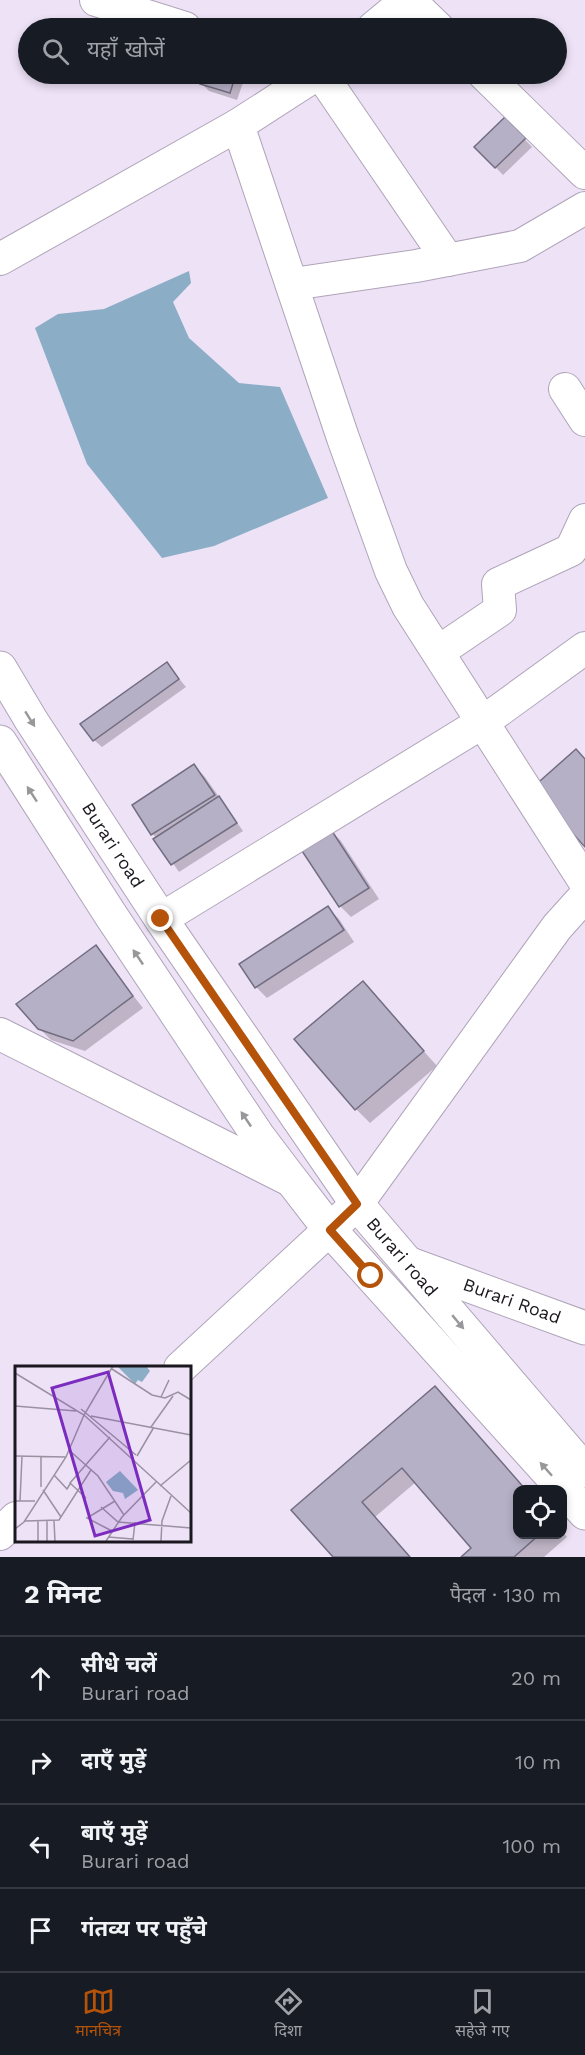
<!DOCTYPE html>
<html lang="hi">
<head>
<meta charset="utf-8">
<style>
  body { margin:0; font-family:"Work Sans","Noto Sans Devanagari",sans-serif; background:#20242c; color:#f1f3f6 }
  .controls { position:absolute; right:18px; bottom:18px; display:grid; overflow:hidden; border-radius:12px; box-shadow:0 3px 9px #0003 }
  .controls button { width:54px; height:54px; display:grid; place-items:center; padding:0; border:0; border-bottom:2px solid #363941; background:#171b24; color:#f1f3f6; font:30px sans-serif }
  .stop { position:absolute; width:18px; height:18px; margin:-14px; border:4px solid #b45309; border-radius:50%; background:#fff }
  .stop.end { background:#b45309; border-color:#fff; box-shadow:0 2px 6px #0008 }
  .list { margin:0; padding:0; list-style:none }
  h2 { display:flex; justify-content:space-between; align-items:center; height:78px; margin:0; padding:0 24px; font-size:26px }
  h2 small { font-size:20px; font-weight:400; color:#9ea1a6 }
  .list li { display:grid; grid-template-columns:39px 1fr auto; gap:18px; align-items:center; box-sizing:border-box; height:84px; padding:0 24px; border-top:2px solid #363941 }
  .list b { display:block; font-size:22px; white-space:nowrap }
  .list p { margin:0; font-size:20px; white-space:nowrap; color:#9ea1a6 }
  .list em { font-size:20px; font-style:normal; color:#9ea1a6 }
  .icon { flex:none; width:33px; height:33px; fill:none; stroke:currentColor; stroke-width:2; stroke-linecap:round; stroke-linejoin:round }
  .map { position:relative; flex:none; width:585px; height:1557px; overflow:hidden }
  .search { position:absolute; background:#171b24; box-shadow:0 3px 9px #0003; left:18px; right:18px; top:18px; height:66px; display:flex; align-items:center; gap:15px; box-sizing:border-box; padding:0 21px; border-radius:33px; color:#9ea1a6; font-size:22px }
  .sheet { height:414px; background:#171b24 }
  nav { display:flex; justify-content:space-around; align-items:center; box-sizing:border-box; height:84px; border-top:2px solid #363941; background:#171b24; font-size:16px; color:#9ea1a6 }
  nav a { display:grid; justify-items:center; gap:3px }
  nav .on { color:#b45309 }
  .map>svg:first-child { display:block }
  .water { fill:#8baec6 }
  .shadow { fill:#0003 }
  .building { fill:#b6b0c6; stroke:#726d81; stroke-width:1.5 }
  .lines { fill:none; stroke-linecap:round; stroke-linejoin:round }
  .minor-casing { stroke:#afa4b8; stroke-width:34 }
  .major-casing { stroke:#afa4b8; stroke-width:35 }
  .minor { stroke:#fff; stroke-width:32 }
  .major { stroke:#fff; stroke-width:33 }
  .oneway { fill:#98979a }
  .route { stroke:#b45309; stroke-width:8 }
  .labels { text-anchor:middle; stroke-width:4.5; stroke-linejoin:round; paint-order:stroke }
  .street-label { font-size:18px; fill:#1b171f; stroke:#fff }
  .inset-road { fill:none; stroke:#9a91a1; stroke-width:1.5 }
  .view { fill:#7b2cbf; fill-opacity:0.15; stroke:#7b2cbf; stroke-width:3 }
  .inset-edge { fill:none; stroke:#1b171f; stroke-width:3 }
</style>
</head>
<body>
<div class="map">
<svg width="585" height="1557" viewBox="0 0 585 1557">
  <rect width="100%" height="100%" fill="#eee2f7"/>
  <path class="water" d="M 189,271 L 191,283 L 173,302 L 189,338 L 239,383 L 280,387 L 328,498 L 214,546 L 162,558 L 87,464 L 35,328 L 58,314 L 104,309 Z"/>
  <g class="shadow">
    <path d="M 204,74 L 246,74 L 237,100 L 209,91 L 201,83 Z"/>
    <path d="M 505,119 L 532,147 L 503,175 L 476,147 Z"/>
    <path d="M 167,664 L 186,687 L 102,747 L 94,740 Z"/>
    <path d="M 194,766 L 205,777 L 243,831 L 179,872 L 153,834 Z"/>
    <path d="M 330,830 L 341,841 L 379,899 L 351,917 L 340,906 L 302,848 Z"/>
    <path d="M 328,908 L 339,919 L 354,942 L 267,998 L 256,987 Z"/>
    <path d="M 95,947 L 143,1008 L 85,1051 L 51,1040 L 39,1028 Z"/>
    <path d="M 363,983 L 437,1066 L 370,1123 L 356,1109 Z"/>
    <path d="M 435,1388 L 526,1490 L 518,1490 L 518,1534 L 562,1534 L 562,1531 L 567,1537 L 544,1557 L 463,1557 L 473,1548 L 416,1482 L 375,1517 L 410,1557 L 335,1557 L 294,1510 Z"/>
  </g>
  <g class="building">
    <path d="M 203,74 L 236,74 L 230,93 L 200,84 Z"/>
    <path d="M 505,117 L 526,138 L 495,168 L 474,147 Z"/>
    <path d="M 167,662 L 179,679 L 93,741 L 80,724 Z"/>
    <path d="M 576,749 L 585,759 L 585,847 L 532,788 Z"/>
    <path d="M 194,764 L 215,795 L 151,835 L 132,805 Z"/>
    <path d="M 219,796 L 237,823 L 171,865 L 153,839 Z"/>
    <path d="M 330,828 L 369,888 L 339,907 L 300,848 Z"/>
    <path d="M 328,906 L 344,930 L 255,988 L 239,964 Z"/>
    <path d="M 96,945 L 133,996 L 73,1041 L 38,1029 L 16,1004 Z"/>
    <path d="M 363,981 L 424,1051 L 355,1110 L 294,1039 Z"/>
    <path d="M 435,1386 L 526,1490 L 518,1490 L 518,1534 L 540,1534 L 514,1557 L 461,1557 L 471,1548 L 402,1468 L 362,1502 L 410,1557 L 333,1557 L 291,1510 Z"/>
  </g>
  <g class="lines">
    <g class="minor-casing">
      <g id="minor">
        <path d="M 96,0 L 185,28"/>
        <path d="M 409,0 L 438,28"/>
        <path d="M 373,28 L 407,0"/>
        <path d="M 321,74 L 448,260"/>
        <path d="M 484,74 L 585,173"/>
        <path d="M 238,125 L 343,438 L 391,571 L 408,606 L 585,882"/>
        <path d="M 0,259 L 238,125 L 317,74"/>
        <path d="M 293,284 L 416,266 L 520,246 L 585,208"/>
        <path d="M 565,389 L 585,420"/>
        <path d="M 438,652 L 500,610 L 498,584 L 571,550 L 585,520"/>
        <path d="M 161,919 L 483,722 L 585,648"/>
        <path d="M 0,1034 L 292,1181"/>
        <path d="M 180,1368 L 357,1204 L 557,927 L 585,896"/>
        <path d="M 0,1534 L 16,1518"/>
      </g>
    </g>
    <g class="major-casing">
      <g id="major">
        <path d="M 0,668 L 31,720 L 161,919 L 357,1204 L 585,1471"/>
        <path d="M 0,742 L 110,914 L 258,1136 L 286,1173 L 330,1230 L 585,1513"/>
        <path d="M 410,1264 L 585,1328"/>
      </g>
    </g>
    <use href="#minor" class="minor"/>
    <use href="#major" class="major"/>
  </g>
  <defs><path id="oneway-solid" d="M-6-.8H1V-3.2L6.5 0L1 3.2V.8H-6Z" transform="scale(1.5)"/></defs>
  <g class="oneway">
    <use href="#oneway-solid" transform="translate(30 719) rotate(58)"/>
    <use href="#oneway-solid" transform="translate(32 794) rotate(-123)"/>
    <use href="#oneway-solid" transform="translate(138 957) rotate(-124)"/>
    <use href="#oneway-solid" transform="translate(246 1119) rotate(-124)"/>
    <use href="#oneway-solid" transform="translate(458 1322) rotate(50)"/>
    <use href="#oneway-solid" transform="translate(546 1469) rotate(-132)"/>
  </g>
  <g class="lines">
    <path class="route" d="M 161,919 L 357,1204 L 330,1230 L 371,1276"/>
  </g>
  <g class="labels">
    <g class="street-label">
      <text transform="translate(113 845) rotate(57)" y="6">Burari road</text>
      <text transform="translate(402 1257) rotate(49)" y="6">Burari road</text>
      <text transform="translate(512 1301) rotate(20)" y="6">Burari Road</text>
    </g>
  </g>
  <g transform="translate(15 1366)">
    <rect width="176" height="176" fill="#eee2f7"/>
    <path d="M 102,0 L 131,0 L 135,5 L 127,16 L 123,14 L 120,18 ZM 105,105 L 123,124 L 110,133 L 108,127 L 98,125 L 91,116 Z" fill="#8baec6"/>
    <path class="inset-road" d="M 97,3 L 137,29 L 150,32 L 163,26 L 176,34M 0,7 L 69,49 L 176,147M 146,31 L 154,14M 0,40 L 61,45M 66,43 L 121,89M 76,50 L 176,69M 136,61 L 158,30M 55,85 L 83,110 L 109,149M 0,90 L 51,91M 122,90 L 139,61M 39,109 L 52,123 L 55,118M 145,120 L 176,94M 26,121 L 26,91M 28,124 L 46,151M 71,132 L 55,117 L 95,71M 0,135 L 20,135M 5,135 L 7,90M 86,141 L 103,156 L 176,162M 10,155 L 44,154 L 76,104M 23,155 L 23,175M 32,155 L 32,175M 39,155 L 40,175M 0,163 L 9,156 L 51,91 L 69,49 L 98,0M 97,165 L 72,152 L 100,135M 93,171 L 118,173M 118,174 L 120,156M 91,175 L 107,151 L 141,116M 146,175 L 147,155 L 156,130"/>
    <path class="view" d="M 93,6 L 135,154 L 80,170 L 37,22 Z"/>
    <rect width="176" height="176" class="inset-edge"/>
  </g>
</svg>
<div class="controls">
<button><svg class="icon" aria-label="locate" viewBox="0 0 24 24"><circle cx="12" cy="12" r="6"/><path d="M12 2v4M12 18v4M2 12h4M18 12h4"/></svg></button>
</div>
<div class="stop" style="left:371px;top:1276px"></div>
<div class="stop end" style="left:161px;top:919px"></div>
<div class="search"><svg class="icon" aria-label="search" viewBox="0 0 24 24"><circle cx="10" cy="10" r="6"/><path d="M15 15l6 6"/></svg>यहाँ खोजें</div>
</div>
<section class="sheet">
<h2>2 मिनट<small>पैदल · 130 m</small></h2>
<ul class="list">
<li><svg class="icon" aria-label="ahead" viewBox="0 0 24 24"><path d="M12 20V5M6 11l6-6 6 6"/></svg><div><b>सीधे चलें</b><p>Burari road</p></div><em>20 m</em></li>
<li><svg class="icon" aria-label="right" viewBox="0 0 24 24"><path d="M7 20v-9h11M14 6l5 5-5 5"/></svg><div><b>दाएँ मुड़ें</b></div><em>10 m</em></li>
<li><svg class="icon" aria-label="left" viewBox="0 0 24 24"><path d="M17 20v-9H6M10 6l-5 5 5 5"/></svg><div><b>बाएँ मुड़ें</b><p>Burari road</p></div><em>100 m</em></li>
<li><svg class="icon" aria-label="arrive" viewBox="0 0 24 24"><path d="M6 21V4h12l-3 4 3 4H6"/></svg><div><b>गंतव्य पर पहुँचे</b></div></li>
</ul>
</section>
<nav>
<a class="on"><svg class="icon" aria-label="map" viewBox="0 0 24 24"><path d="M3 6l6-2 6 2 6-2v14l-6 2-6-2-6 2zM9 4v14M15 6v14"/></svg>मानचित्र</a>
<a><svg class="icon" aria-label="directions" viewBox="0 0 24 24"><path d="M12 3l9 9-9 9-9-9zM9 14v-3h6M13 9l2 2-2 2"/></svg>दिशा</a>
<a><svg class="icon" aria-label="saved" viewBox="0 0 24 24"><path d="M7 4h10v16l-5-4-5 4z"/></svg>सहेजे गए</a>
</nav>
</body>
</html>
